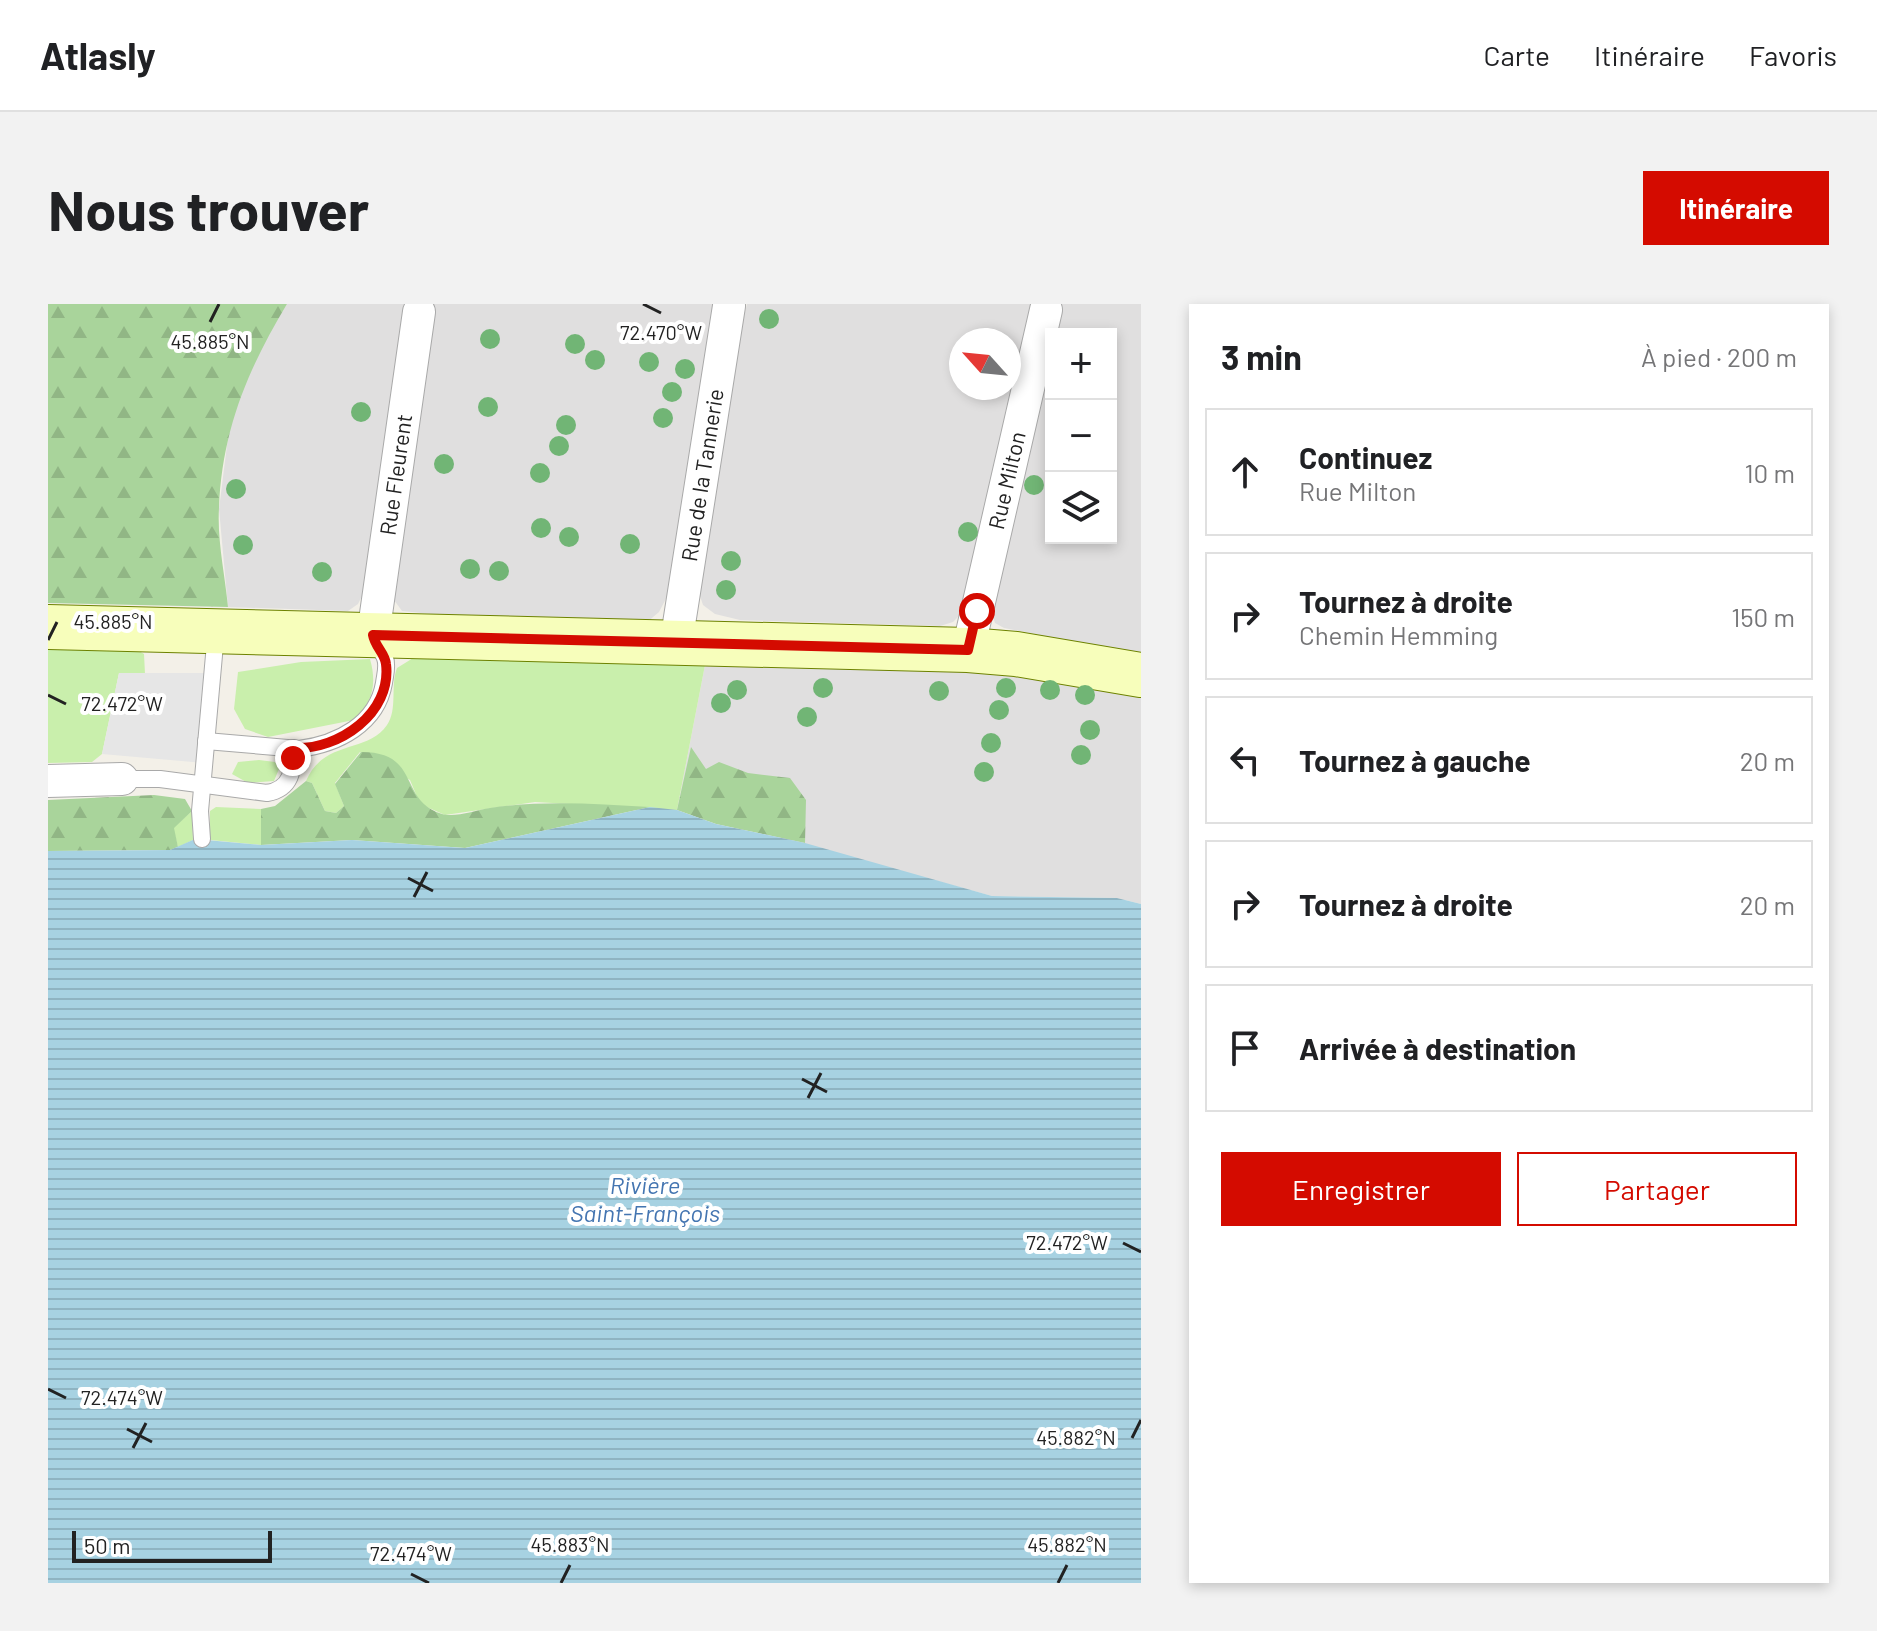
<!DOCTYPE html>
<html lang="fr">
<head>
<meta charset="utf-8">
<style>
  body { margin:0; font-family:Barlow,sans-serif; background:#f2f2f2; color:#202124 }
  .controls { position:absolute; right:24px; top:24px; display:grid; overflow:hidden; border-radius:0px; box-shadow:0 4px 12px #0003 }
  .controls button { width:72px; height:72px; display:grid; place-items:center; padding:0; border:0; border-bottom:2px solid #e0e0e0; background:#fff; color:#202124; font:40px sans-serif }
  .compass { position:absolute; left:901px; top:24px; width:72px; height:72px; border-radius:50%; background:#fff; box-shadow:0 4px 12px #0003; rotate:297deg }
  .scale { position:absolute; left:24px; bottom:20px; width:200px; box-sizing:border-box; padding-left:8px; border:4px solid #222; border-top:0; font-size:22px; line-height:28px; white-space:nowrap; color:#222; -webkit-text-stroke:6px #fff; paint-order:stroke }
  .stop { position:absolute; width:24px; height:24px; margin:-18px; border:6px solid #d40b00; border-radius:50%; background:#fff }
  .stop.end { background:#d40b00; border-color:#fff; box-shadow:0 2px 8px #0008 }
  .list { margin:0; padding:0; list-style:none }
  h2 { display:flex; justify-content:space-between; align-items:center; height:104px; margin:0; padding:0 32px; font-size:34px }
  h2 small { font-size:26px; font-weight:400; color:#757577 }
  .list li { display:grid; grid-template-columns:52px 1fr auto; gap:24px; align-items:center; box-sizing:border-box; height:128px; margin:0 16px 16px; padding:0 16px; border:2px solid #e0e0e0; border-radius:0px }
  .list b { display:block; font-size:30px; white-space:nowrap }
  .list p { margin:0; font-size:26px; white-space:nowrap; color:#757577 }
  .list em { font-size:26px; font-style:normal; color:#757577 }
  .actions { display:flex; gap:16px; padding:24px 32px }
  .actions a { flex:1; padding:18px 0; border:2px solid #d40b00; border-radius:0px; text-align:center; font-size:28px; color:#d40b00 }
  .actions .main { background:#d40b00; color:#fff }
  .icon { flex:none; width:44px; height:44px; fill:none; stroke:currentColor; stroke-width:2; stroke-linecap:round; stroke-linejoin:round }
  .map { position:relative; flex:none; width:1093px; height:1279px; overflow:hidden; border-radius:0px }
  header { display:flex; align-items:center; gap:48px; box-sizing:border-box; height:112px; padding:0 40px; background:#fff; border-bottom:2px solid #e0e0e0 }
  header strong { font-size:38px }
  nav { display:flex; gap:44px; margin-inline-start:auto; font-size:28px }
  .intro { display:flex; align-items:center; justify-content:space-between; box-sizing:border-box; height:192px; padding:0 48px }
  h1 { margin:0; font-size:56px }
  .button { padding:20px 36px; border-radius:0px; background:#d40b00; color:#fff; font-size:28px; font-weight:700 }
  main { display:flex; gap:48px; padding:0 48px }
  aside { flex:1; background:#fff; border-radius:0px; box-shadow:0 4px 12px #0003 }
  .map>svg:first-child { display:block }
  .residential { fill:#e0dfdf; fill-rule:evenodd }
  .grass { fill:#c9efac }
  .forest { fill:url(#forest-firs) }
  .parking { fill:#e6e6e6 }
  .water { fill:url(#water-rules) }
  .lines { fill:none; stroke-linecap:round; stroke-linejoin:round }
  .lane-casing { stroke:#a9a9a9; stroke-width:18 }
  .street-casing { stroke:#a9a9a9; stroke-width:34 }
  .secondary-casing { stroke:#6d8200; stroke-width:46 }
  .lane { stroke:#fff; stroke-width:16 }
  .street { stroke:#fff; stroke-width:32 }
  .secondary { stroke:#f7febb; stroke-width:44 }
  .tree { fill:#71b575 }
  .route { stroke:#d40b00; stroke-width:10 }
  .ticks { fill:none; stroke:#222; stroke-width:3 }
  .labels { text-anchor:middle; stroke-width:8; stroke-linejoin:round; paint-order:stroke }
  .street-label { font-size:22px; fill:#222; stroke:#fff }
  .water-label { font-size:24px; font-style:italic; fill:#4475b1; stroke:#fff }
  .ticks-label { font-size:20px; text-anchor:middle; fill:#222; stroke:#fff; stroke-width:8; stroke-linejoin:round; paint-order:stroke }
</style>
</head>
<body>
<header>
<strong>Atlasly</strong>
<nav><a>Carte</a><a>Itinéraire</a><a>Favoris</a></nav>
</header>
<div class="intro"><h1>Nous trouver</h1><a class="button">Itinéraire</a></div>
<main>
<div class="map">
<svg width="1093" height="1279" viewBox="0 0 1093 1279">
  <defs>
    <pattern id="forest-firs" width="22" height="20" patternUnits="userSpaceOnUse" patternTransform="scale(2)"><rect width="22" height="20" fill="#a9d49b"/><path d="M5 1l3.5 6h-7zM16 11l3.5 6h-7z" fill="#91b685"/></pattern>
    <pattern id="water-rules" width="6" height="5" patternUnits="userSpaceOnUse" patternTransform="scale(2)"><rect width="6" height="5" fill="#a7d2e2"/><path d="M0 2.5h6" fill="none" stroke="#8fb4c2"/></pattern>
  </defs>
  <rect width="100%" height="100%" fill="#f3f0e8"/>
  <g class="residential">
    <path d="M 239,0 L 358,0 L 323,251 L 314,292 L 310,300 L 300,307 L 180,303 L 171,205 L 182,117 L 211,46 Z"/>
    <path d="M 385,0 L 667,0 L 621,289 L 611,308 L 598,319 L 383,310 L 354,307 L 346,296 Z"/>
    <path d="M 699,0 L 989,0 L 913,310 L 905,318 L 892,322 L 692,316 L 667,310 L 655,301 L 650,286 L 686,54 ZM 913,36 L 961,36 L 961,84 L 913,84 Z"/>
    <path d="M 1010,0 L 1093,0 L 1093,351 L 956,324 L 947,319 L 944,310 L 1003,33 L 1003,234 L 1063,234 L 1063,30 L 1004,30 Z"/>
    <path d="M 863,360 L 1093,387 L 1093,600 L 1069,594 L 944,592 L 629,506 L 657,361 Z"/>
  </g>
  <g class="grass">
    <path d="M 0,342 L 89,346 L 96,350 L 97,370 L 71,369 L 54,450 L 44,458 L 0,459 Z"/>
    <path d="M 370,351 L 657,361 L 629,506 L 487,498 L 397,511 L 372,500 L 362,476 L 312,448 L 287,479 L 296,502 L 288,509 L 277,507 L 264,479 L 258,477 C 276,435 319,450 339,421 C 350,405 342,382 349,364 Z"/>
    <path d="M 322,355 C 329,380 325,398 306,416 L 220,433 L 197,425 L 186,405 L 190,368 L 253,358 Z"/>
    <path d="M 211,456 L 227,458 L 231,465 L 226,477 L 200,479 L 184,470 L 190,458 Z"/>
    <path d="M 168,503 L 213,505 L 213,541 L 162,536 L 162,507 Z"/>
    <path d="M 144,507 L 145,536 L 130,543 L 125,524 Z"/>
  </g>
  <g class="forest">
    <path d="M 0,0 L 239,0 C 200,65 174,126 171,204 C 169,236 177,271 180,303 L 0,299 Z"/>
    <path d="M 643,443 L 658,465 L 671,458 L 700,469 L 742,474 L 758,496 L 757,539 L 668,520 L 629,506 Z"/>
    <path d="M 313,448 C 374,448 349,496 394,510 C 407,514 428,506 442,504 C 496,496 548,500 602,503 L 417,544 L 304,536 L 213,541 L 213,505 L 227,502 L 258,477 L 264,479 L 277,507 L 288,509 L 296,502 L 287,480 Z"/>
    <path d="M 106,491 L 137,495 L 144,507 L 126,524 L 130,543 L 122,546 L 0,547 L 0,496 Z"/>
  </g>
  <path class="parking" d="M 71,369 L 164,369 L 156,459 L 54,450 Z"/>
  <path class="water" d="M 602,503 L 629,506 L 668,520 L 757,539 L 944,592 L 1069,594 L 1093,600 L 1093,1279 L 0,1279 L 0,547 L 122,546 L 147,535 L 213,541 L 304,536 L 417,544 Z"/>
  <g class="lines">
    <g class="lane-casing">
      <g id="lane">
        <path d="M 158,437 L 251,445 C 290,440 329,420 336,379 C 337,371 340,362 337,354 C 335,348 329,343 326,338"/>
        <path d="M 74,475 L 112,475 L 219,489 C 244,485 245,466 246,444"/>
        <path d="M 154,535 L 152,507 L 168,329"/>
      </g>
    </g>
    <g class="street-casing">
      <g id="street">
        <path id="s1" d="M 325,331 L 371,8"/>
        <path id="s2" d="M 628,339 L 681,2"/>
        <path id="s3" d="M 920,346 L 998,6"/>
        <path d="M 0,477 L 74,475"/>
      </g>
    </g>
    <g class="secondary-casing">
      <path id="secondary" d="M 0,323 L 920,346 L 968,350 L 1093,371"/>
    </g>
    <use href="#lane" class="lane"/>
    <use href="#street" class="street"/>
    <use href="#secondary" class="secondary"/>
  </g>
  <g class="tree">
    <circle cx="721" cy="15" r="10"/>
    <circle cx="442" cy="35" r="10"/>
    <circle cx="527" cy="40" r="10"/>
    <circle cx="547" cy="56" r="10"/>
    <circle cx="601" cy="58" r="10"/>
    <circle cx="637" cy="65" r="10"/>
    <circle cx="624" cy="88" r="10"/>
    <circle cx="440" cy="103" r="10"/>
    <circle cx="313" cy="108" r="10"/>
    <circle cx="615" cy="114" r="10"/>
    <circle cx="518" cy="121" r="10"/>
    <circle cx="511" cy="142" r="10"/>
    <circle cx="396" cy="160" r="10"/>
    <circle cx="492" cy="169" r="10"/>
    <circle cx="986" cy="181" r="10"/>
    <circle cx="188" cy="185" r="10"/>
    <circle cx="493" cy="224" r="10"/>
    <circle cx="920" cy="228" r="10"/>
    <circle cx="521" cy="233" r="10"/>
    <circle cx="582" cy="240" r="10"/>
    <circle cx="195" cy="241" r="10"/>
    <circle cx="683" cy="257" r="10"/>
    <circle cx="422" cy="265" r="10"/>
    <circle cx="451" cy="267" r="10"/>
    <circle cx="274" cy="268" r="10"/>
    <circle cx="678" cy="286" r="10"/>
    <circle cx="775" cy="384" r="10"/>
    <circle cx="958" cy="384" r="10"/>
    <circle cx="689" cy="386" r="10"/>
    <circle cx="1002" cy="386" r="10"/>
    <circle cx="891" cy="387" r="10"/>
    <circle cx="1037" cy="391" r="10"/>
    <circle cx="673" cy="399" r="10"/>
    <circle cx="951" cy="406" r="10"/>
    <circle cx="759" cy="413" r="10"/>
    <circle cx="1042" cy="426" r="10"/>
    <circle cx="943" cy="439" r="10"/>
    <circle cx="1033" cy="451" r="10"/>
    <circle cx="936" cy="468" r="10"/>
  </g>
  <g class="lines">
    <path class="route" d="M 245,454 L 246,444 C 291,446 344,409 338,360 C 337,349 327,343 325,331 L 920,346 L 929,307"/>
  </g>
  <path class="ticks" d="M 595,0 L 613,9M 162,18 L 171,0M 0,336 L 9,318M 0,391 L 18,400M 360,574 L 385,587M 366,593 L 379,568M 754,775 L 779,788M 760,794 L 773,769M 1075,939 L 1093,948M 0,1085 L 18,1094M 79,1125 L 104,1138M 1084,1134 L 1093,1116M 85,1144 L 98,1119M 363,1270 L 381,1279M 513,1279 L 522,1261M 1010,1279 L 1019,1261"/>
  <g class="labels">
    <g class="street-label">
      <text dy="8" stroke="none"><textPath href="#s1" startOffset="162">Rue Fleurent</textPath></text>
      <text dy="8" stroke="none"><textPath href="#s2" startOffset="170">Rue de la Tannerie</textPath></text>
      <text dy="8" stroke="none"><textPath href="#s3" startOffset="174">Rue Milton</textPath></text>
    </g>
    <g class="water-label">
      <text x="597" y="890">Rivière<tspan x="597" dy="28">Saint-François</tspan></text>
    </g>
  </g>
  <g class="ticks-label">
    <text x="613" y="36">72.470°W</text>
    <text x="162" y="45">45.885°N</text>
    <text x="65" y="325">45.885°N</text>
    <text x="74" y="407">72.472°W</text>
    <text x="1019" y="946">72.472°W</text>
    <text x="74" y="1101">72.474°W</text>
    <text x="1028" y="1141">45.882°N</text>
    <text x="522" y="1248">45.883°N</text>
    <text x="1019" y="1248">45.882°N</text>
    <text x="363" y="1257">72.474°W</text>
  </g>
</svg>
<div class="controls">
<button>+</button>
<button>−</button>
<button><svg class="icon" aria-label="layers" viewBox="0 0 24 24"><path d="M12 4l9 5-9 5-9-5zM3 14l9 5 9-5"/></svg></button>
</div>
<svg class="compass" viewBox="-18 -18 36 36"><path d="M0-13l5 13h-10z" fill="#e53935"/><path d="M0 13l5-13h-10z" fill="#757577"/></svg>
<div class="scale">50 m</div>
<div class="stop" style="left:929px;top:307px"></div>
<div class="stop end" style="left:245px;top:454px"></div>
</div>
<aside>
<h2>3 min<small>À pied · 200 m</small></h2>
<ul class="list">
<li><svg class="icon" aria-label="ahead" viewBox="0 0 24 24"><path d="M12 20V5M6 11l6-6 6 6"/></svg><div><b>Continuez</b><p>Rue Milton</p></div><em>10 m</em></li>
<li><svg class="icon" aria-label="right" viewBox="0 0 24 24"><path d="M7 20v-9h11M14 6l5 5-5 5"/></svg><div><b>Tournez à droite</b><p>Chemin Hemming</p></div><em>150 m</em></li>
<li><svg class="icon" aria-label="left" viewBox="0 0 24 24"><path d="M17 20v-9H6M10 6l-5 5 5 5"/></svg><div><b>Tournez à gauche</b></div><em>20 m</em></li>
<li><svg class="icon" aria-label="right" viewBox="0 0 24 24"><path d="M7 20v-9h11M14 6l5 5-5 5"/></svg><div><b>Tournez à droite</b></div><em>20 m</em></li>
<li><svg class="icon" aria-label="arrive" viewBox="0 0 24 24"><path d="M6 21V4h12l-3 4 3 4H6"/></svg><div><b>Arrivée à destination</b></div></li>
</ul>
<div class="actions"><a class="main">Enregistrer</a><a>Partager</a></div>
</aside>
</main>
</body>
</html>
